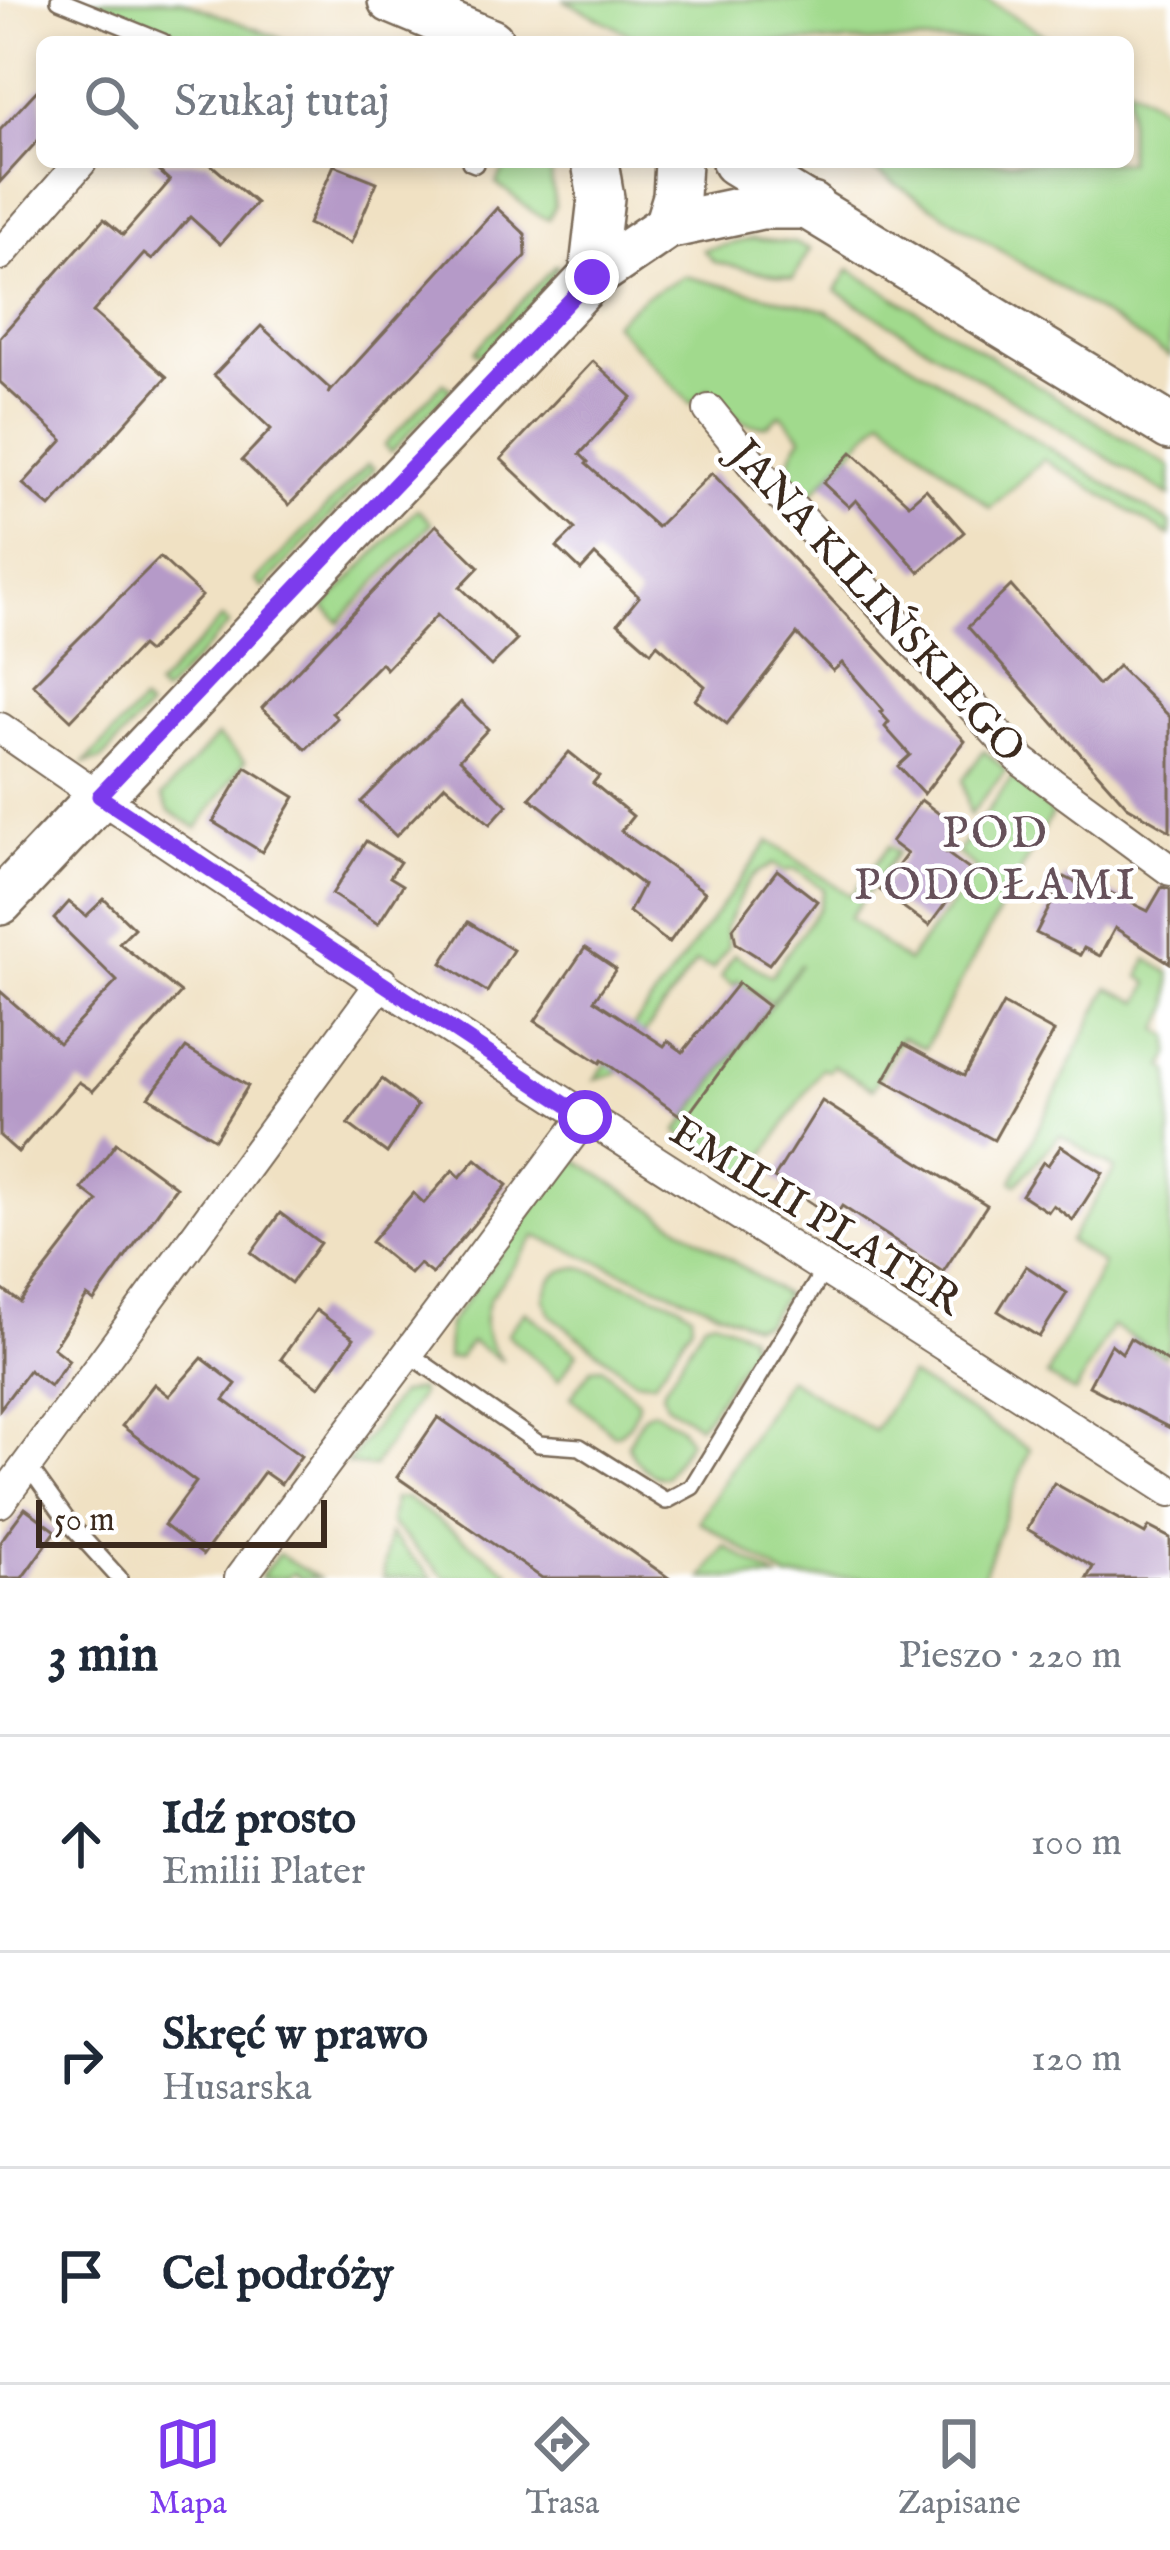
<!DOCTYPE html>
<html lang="pl">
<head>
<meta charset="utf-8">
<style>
  body { margin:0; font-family:"IM FELL English",serif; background:#f2f2f3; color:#1f2937 }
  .scale { position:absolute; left:36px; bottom:30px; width:291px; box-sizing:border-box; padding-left:12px; border:6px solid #3b2a1e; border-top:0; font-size:33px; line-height:42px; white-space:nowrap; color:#3b2a1e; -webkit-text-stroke:9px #fff; paint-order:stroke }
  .stop { position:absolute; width:36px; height:36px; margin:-27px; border:9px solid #7c3aed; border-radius:50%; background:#fff }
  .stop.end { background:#7c3aed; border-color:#fff; box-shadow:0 3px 12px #0008 }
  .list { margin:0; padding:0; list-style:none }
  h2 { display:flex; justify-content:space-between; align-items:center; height:156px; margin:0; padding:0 48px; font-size:51px }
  h2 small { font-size:39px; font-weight:400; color:#747a83 }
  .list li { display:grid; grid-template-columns:78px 1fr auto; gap:36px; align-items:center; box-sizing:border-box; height:216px; padding:0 48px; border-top:3px solid #e0e1e3 }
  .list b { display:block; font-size:45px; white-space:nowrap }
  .list p { margin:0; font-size:39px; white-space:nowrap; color:#747a83 }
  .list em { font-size:39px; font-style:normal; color:#747a83 }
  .icon { flex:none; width:66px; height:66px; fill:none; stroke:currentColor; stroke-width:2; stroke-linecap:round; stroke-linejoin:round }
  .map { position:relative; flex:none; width:1170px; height:1578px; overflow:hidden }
  .search { position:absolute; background:#fff; box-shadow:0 6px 18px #0003; left:36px; right:36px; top:36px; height:132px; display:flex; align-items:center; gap:30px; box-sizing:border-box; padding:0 42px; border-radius:18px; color:#747a83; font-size:45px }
  .sheet { height:804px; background:#fff }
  nav { display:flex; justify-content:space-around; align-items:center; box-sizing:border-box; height:168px; border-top:3px solid #e0e1e3; background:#fff; font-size:33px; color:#747a83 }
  nav a { display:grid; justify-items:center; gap:6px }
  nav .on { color:#7c3aed }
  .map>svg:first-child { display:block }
  .green { fill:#a1da8d; stroke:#6e8256; stroke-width:3 }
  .building { fill:#b59ac8 }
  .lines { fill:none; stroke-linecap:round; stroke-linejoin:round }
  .lane-casing { stroke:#7a6a58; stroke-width:20 }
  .street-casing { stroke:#7a6a58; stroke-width:34 }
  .secondary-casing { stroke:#7a6a58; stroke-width:50 }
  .lane { stroke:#fff; stroke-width:15 }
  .street { stroke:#fff; stroke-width:30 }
  .secondary { stroke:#fff; stroke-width:45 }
  .route { stroke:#7c3aed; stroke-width:15 }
  .labels { text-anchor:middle; stroke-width:9; stroke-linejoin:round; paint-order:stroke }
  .street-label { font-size:42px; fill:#3b2a1e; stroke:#fff }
  .neighbourhood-label { font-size:45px; letter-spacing:3px; fill:#66515a; stroke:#fff }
</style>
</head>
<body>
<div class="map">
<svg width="1170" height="1578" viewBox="0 0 1170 1578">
  <rect width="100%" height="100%" fill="#fff"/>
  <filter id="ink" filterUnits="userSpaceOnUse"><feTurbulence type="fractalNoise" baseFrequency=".00833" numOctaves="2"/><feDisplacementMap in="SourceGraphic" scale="24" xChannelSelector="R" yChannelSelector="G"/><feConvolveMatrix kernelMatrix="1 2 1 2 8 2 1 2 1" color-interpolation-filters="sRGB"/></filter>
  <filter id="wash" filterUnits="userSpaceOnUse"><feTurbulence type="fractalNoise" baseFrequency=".004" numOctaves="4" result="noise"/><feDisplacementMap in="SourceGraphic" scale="48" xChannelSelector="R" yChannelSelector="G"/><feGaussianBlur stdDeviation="2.7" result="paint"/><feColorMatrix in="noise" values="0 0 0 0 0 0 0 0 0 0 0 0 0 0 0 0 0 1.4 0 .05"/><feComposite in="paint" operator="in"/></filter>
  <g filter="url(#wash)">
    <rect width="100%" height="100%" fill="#f0e1c3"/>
    <g class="green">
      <path d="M 89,0 L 181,0 L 289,42 L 198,42 Z"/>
      <path d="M 564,0 L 987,0 L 1056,42 L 644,42 Z"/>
      <path d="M 1128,86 L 1170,112 L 1170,357 L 861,162 L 1128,162 Z"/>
      <path d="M 496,162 L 549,163 L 555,206 L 549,219 C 533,217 513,193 496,184 L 505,168 Z"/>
      <path d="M 752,239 L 794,243 L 810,249 L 793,279 L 714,262 L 703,250 Z"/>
      <path d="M 556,265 L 558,267 L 544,289 L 483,354 L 477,354 L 475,351 Z"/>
      <path d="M 849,269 L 1170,467 L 1170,496 L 836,291 Z"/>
      <path d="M 684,276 L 825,310 L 1170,523 L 1170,536 L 1044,459 L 990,508 L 883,417 L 807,499 C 788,474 783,463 802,437 L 781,414 L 768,425 C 739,429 726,408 709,388 L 691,404 L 613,323 L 644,297 Z"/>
      <path d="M 443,383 L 451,389 L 391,452 L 384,446 Z"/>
      <path d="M 368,464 L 374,469 L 263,588 L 256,581 Z"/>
      <path d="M 417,509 L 432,523 L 339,622 L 324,607 Z"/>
      <path d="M 222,618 L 229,624 L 163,694 L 156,688 Z"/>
      <path d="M 142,703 L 148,709 L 101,760 L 85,763 Z"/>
      <path d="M 217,736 L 245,761 L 197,828 L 169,811 L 162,796 Z"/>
      <path d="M 984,751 L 1006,770 L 970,815 L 963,779 Z"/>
      <path d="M 1013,776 L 1052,814 L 925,1048 L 901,1037 L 873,1089 L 833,1065 L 829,1071 L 822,1068 L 748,1180 L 677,1132 L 801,964 L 770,1003 L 738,980 L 733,985 L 721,977 L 734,954 L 771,976 L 819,908 L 824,889 L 795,869 L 785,871 L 773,864 C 768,868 761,870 756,874 C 740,887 736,911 725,927 L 728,947 L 713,969 L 696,962 L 615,1074 L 595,1079 L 769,841 L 851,896 L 889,846 L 898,852 L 849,918 L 907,962 L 978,870 L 957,853 Z"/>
      <path d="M 1147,959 L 1170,973 L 1170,1007 L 1159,1030 L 1170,1036 L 1170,1054 L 1164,1067 L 1170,1071 L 1170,1342 L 1165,1356 L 1112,1326 L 1075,1393 L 1047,1376 L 1103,1264 L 1069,1241 L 1115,1169 L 1060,1135 L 1017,1184 L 1012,1181 L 1108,988 L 1140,1002 L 1149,983 L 1140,977 Z"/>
      <path d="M 571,1156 L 785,1295 L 765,1323 L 753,1325 L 536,1236 L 489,1299 C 480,1326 485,1341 503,1361 L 471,1342 L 458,1358 L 447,1359 L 448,1325 Z"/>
      <path d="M 580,1267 L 679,1304 L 691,1313 L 692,1324 L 654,1382 L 635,1380 L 551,1315 L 544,1299 C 547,1277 559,1269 580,1267 Z"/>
      <path d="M 525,1311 L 577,1353 L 559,1380 L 507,1334 Z"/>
      <path d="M 714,1319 L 748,1334 L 751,1347 L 709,1414 L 698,1425 L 666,1404 L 662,1392 L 704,1322 Z"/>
      <path d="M 602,1367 L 638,1401 C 637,1415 627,1432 614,1435 L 571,1397 L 592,1368 Z"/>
      <path d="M 910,1375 L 1030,1449 L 982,1578 L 788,1578 L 699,1521 L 788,1378 L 874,1431 Z"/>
      <path d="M 419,1389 L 420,1396 L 373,1467 L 347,1464 L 399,1394 Z"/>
      <path d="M 653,1410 L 679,1426 L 689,1441 L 665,1477 C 649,1477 633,1460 628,1445 L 643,1416 Z"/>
      <path d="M 406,1498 L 510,1572 L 505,1578 L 446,1578 L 390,1523 L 394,1499 Z"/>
      <path d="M 389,1534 L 433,1578 L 383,1578 Z"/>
      <path d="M 725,1546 L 777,1578 L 703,1578 Z"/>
      <path d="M 278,1554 L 319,1578 L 300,1578 L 294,1573 L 286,1578 L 260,1578 Z"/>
    </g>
    <g id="blocks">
      <g class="building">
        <path d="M 42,85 L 42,136 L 0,182 L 0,130 Z"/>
        <path d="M 149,162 L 208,162 L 256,203 L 220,244 L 190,217 L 152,260 L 144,254 L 93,312 L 167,377 L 50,507 L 23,484 L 63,440 L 0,382 L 0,337 L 104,219 L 123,235 L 170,181 Z"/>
        <path d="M 334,165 L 377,182 L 351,243 L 308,224 Z"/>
        <path d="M 497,208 L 525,234 L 526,256 L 289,505 L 242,460 L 271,429 L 214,375 L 261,326 L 330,389 L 328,394 Z"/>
        <path d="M 593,361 L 632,397 L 580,454 L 588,462 L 586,464 L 657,527 L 712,473 L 965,741 L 924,794 L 898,766 L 910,755 L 885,727 L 889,722 L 880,712 L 883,710 L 842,663 L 833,671 L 797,634 L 727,724 L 695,700 L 705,686 L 657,644 L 651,652 L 618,623 L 639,597 L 595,555 L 581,570 L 557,547 L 575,529 L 501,459 Z"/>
        <path d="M 852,452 L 909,504 L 926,489 L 964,532 L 919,572 L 856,500 L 849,507 L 823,483 Z"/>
        <path d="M 436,525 L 479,567 L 460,587 L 517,640 L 491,666 L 437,615 L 386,669 L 381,663 L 332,713 L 337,718 L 306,749 L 262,708 Z"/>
        <path d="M 160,557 L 202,596 L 148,652 L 141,646 L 71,720 L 33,684 Z"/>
        <path d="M 1011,586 L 1098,685 L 1118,666 L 1170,717 L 1170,831 L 1127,806 L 968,627 Z"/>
        <path d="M 461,702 L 488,729 L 460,759 L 507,805 L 490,824 L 445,785 L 396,836 L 361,802 Z"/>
        <path d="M 569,752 L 599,776 L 593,783 L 633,816 L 621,831 L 705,892 L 669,943 L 629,912 L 643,885 L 530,798 Z"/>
        <path d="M 246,767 L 295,797 L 262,852 L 213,822 Z"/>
        <path d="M 921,800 L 958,828 L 941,849 L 970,870 L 929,926 L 880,890 L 907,854 L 891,842 Z"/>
        <path d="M 366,841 L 400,862 L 390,877 L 403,885 L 378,924 L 332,894 Z"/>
        <path d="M 777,870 L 817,901 L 769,964 L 736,943 L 733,928 Z"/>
        <path d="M 1065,877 L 1106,898 L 1109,892 L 1148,911 L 1162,887 L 1170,889 L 1170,963 L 1115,928 L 1100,956 L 1084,948 L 1080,955 L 1036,933 Z"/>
        <path d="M 104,899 L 134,928 L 119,943 L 181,993 L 93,1091 L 79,1082 L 18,1152 L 0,1136 L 0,991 L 59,1043 L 117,981 L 54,919 L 69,902 L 86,916 Z"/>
        <path d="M 468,922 L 513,950 L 487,992 L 442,963 Z"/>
        <path d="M 585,948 L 616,969 L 594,1000 L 664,1046 L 668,1041 L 683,1052 L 738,983 L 768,1006 L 685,1119 L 602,1060 L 600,1063 L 535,1021 Z"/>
        <path d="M 1003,1004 L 1054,1032 L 994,1140 L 884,1080 L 904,1044 L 964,1076 Z"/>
        <path d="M 186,1048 L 248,1086 L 215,1139 L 149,1097 Z"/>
        <path d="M 382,1079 L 417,1106 L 387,1153 L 348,1124 Z"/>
        <path d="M 822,1101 L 987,1205 L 943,1272 L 842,1206 L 834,1218 L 774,1178 Z"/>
        <path d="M 116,1143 L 176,1187 L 94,1301 L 87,1296 L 53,1348 L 69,1360 L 50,1386 L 29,1370 L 0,1409 L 0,1288 L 20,1302 L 98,1201 L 82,1189 Z"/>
        <path d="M 1061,1146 L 1103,1173 L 1073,1220 L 1053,1205 L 1048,1212 L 1022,1195 L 1043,1162 L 1048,1165 Z"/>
        <path d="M 476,1159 L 507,1185 L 432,1274 L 419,1264 L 410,1274 L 371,1242 L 413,1193 L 424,1203 L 453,1170 L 460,1177 Z"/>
        <path d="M 280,1213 L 320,1243 L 291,1283 L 251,1253 Z"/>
        <path d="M 1026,1266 L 1067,1293 L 1039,1337 L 998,1311 Z"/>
        <path d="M 316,1310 L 354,1338 L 319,1387 L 281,1359 Z"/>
        <path d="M 1130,1338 L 1170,1363 L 1170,1428 L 1089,1386 L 1111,1344 L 1122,1353 Z"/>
        <path d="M 202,1358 L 236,1384 L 224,1400 L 301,1456 L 281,1484 L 264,1472 L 203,1555 L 164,1525 L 196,1482 L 122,1426 L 154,1384 L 169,1396 Z"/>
        <path d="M 438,1417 L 669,1578 L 542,1578 L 397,1477 Z"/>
        <path d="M 1054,1483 L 1145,1534 L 1149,1527 L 1170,1538 L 1170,1578 L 1087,1578 L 1093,1567 L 1027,1529 Z"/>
        <path d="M 25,1508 L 56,1531 L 22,1578 L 0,1578 L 0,1542 Z"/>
      </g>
    </g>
  </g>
  <g filter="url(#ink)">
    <use href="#blocks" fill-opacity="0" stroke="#7a6a58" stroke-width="3"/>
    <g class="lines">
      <g class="lane-casing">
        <g id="lane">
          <path d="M 59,0 L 163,42"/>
          <path d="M 470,162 L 475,164"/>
          <path d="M 408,1353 L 539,1444 L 580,1447 L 666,1501 L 692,1487 L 826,1267"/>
          <path d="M 28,1466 L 69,1523 L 119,1578"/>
        </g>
      </g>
      <g class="street-casing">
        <g id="street">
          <path d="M 0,255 L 81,162"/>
          <path d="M 709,410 L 760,473 L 1023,762 L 1170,870"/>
          <path d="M 0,728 C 382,994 780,1237 1170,1491"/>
          <path d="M 0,1502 L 382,982"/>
          <path d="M 240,1578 L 585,1117"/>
        </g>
      </g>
      <g class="secondary-casing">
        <g id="secondary">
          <path d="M 391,0 L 491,42"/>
          <path d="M 735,162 L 1170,427"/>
          <path d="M 667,226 L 676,197 L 678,162"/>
          <path d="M 592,277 L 601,198 L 595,162"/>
          <path d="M 0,902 L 592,277 L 667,226 L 761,206 L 812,206"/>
        </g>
      </g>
      <use href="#lane" class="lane"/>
      <use href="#street" class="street"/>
      <use href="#secondary" class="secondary"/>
    </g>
  </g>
  <g class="lines" filter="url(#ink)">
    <path class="route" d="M 585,1117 L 99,796 L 592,277"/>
  </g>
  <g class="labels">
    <g class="street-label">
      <text transform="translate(879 600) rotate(48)" y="15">JANA KILIŃSKIEGO</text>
      <text transform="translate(817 1214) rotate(32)" y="15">EMILII PLATER</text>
    </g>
    <g class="neighbourhood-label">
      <text x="996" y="847">POD<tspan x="996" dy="52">PODOŁAMI</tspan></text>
    </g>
  </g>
</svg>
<div class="scale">50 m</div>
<div class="stop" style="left:585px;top:1117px"></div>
<div class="stop end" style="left:592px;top:277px"></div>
<div class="search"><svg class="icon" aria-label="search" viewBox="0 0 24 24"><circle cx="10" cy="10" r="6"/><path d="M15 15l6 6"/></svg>Szukaj tutaj</div>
</div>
<section class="sheet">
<h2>3 min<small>Pieszo · 220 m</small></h2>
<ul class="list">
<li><svg class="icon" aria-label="ahead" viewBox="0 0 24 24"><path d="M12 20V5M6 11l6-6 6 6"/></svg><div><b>Idź prosto</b><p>Emilii Plater</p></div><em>100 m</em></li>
<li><svg class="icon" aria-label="right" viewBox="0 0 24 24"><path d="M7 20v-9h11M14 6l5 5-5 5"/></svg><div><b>Skręć w prawo</b><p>Husarska</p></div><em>120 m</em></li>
<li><svg class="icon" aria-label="arrive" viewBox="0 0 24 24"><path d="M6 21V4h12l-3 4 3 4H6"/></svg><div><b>Cel podróży</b></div></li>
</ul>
</section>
<nav>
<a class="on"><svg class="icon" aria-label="map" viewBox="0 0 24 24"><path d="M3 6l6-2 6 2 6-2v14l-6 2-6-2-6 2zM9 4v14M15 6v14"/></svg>Mapa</a>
<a><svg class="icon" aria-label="directions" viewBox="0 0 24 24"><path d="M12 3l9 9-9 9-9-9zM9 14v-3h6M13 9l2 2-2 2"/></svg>Trasa</a>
<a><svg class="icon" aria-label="saved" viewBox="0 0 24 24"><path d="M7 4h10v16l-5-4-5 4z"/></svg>Zapisane</a>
</nav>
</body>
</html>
